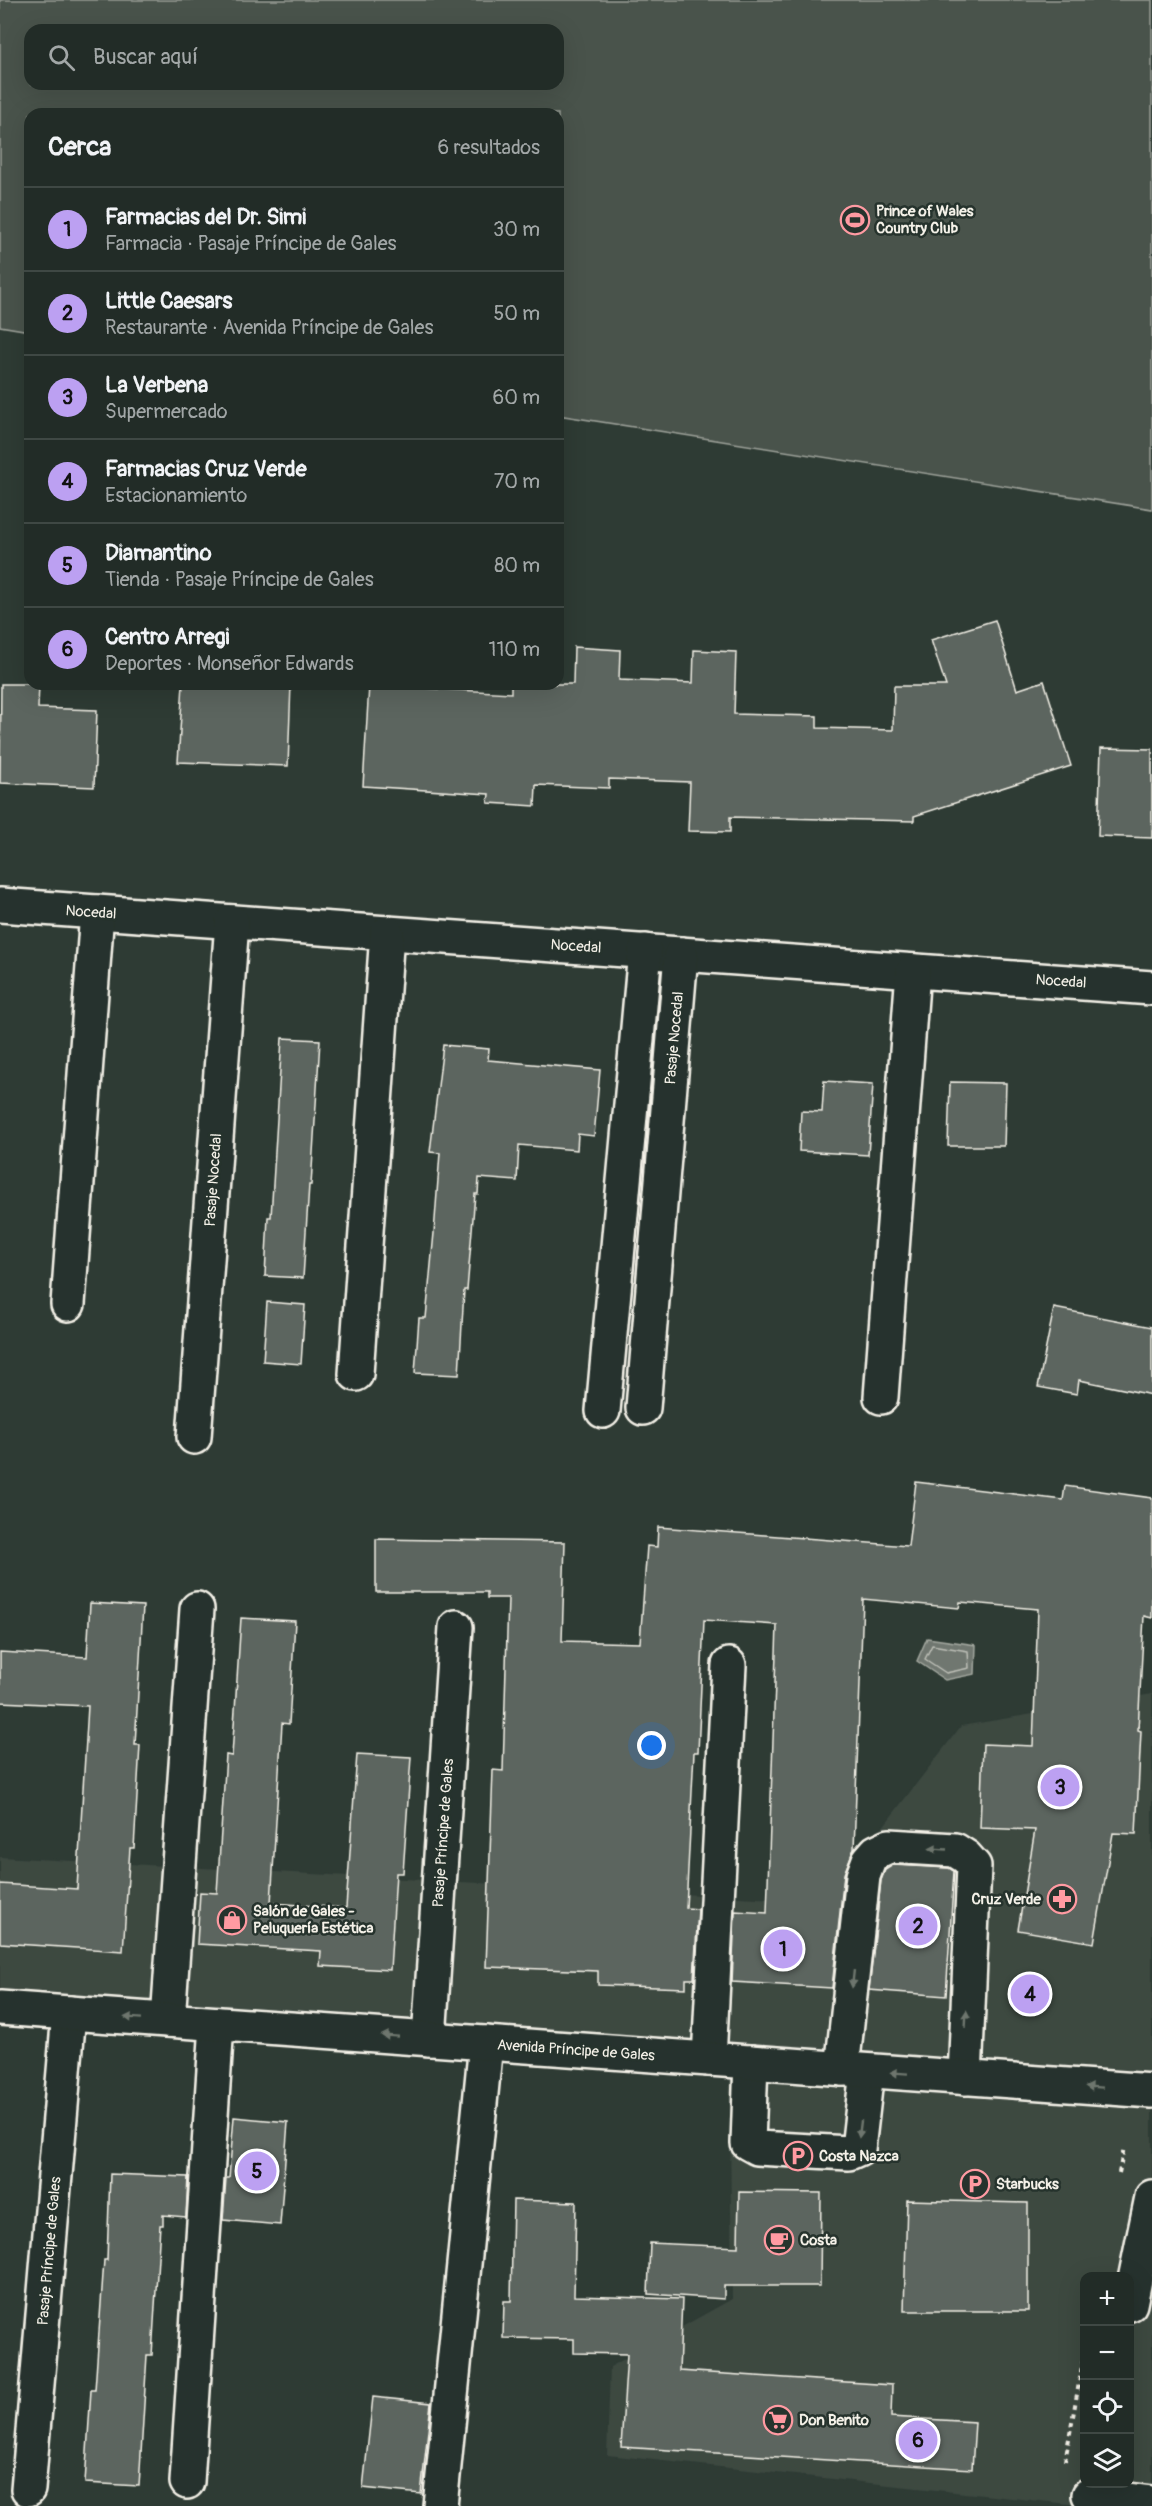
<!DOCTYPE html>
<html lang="es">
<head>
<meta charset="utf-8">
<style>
  body { margin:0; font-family:Pangolin,sans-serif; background:#2a342f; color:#f1f3f6 }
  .controls { position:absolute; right:18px; bottom:18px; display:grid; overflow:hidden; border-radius:12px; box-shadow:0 6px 24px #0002 }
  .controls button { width:54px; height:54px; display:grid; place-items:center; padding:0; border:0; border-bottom:2px solid #3f4844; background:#222c27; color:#f1f3f6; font:30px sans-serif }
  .you { position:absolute; left:652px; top:1746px; width:21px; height:21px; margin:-15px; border:4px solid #fff; border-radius:50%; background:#1a73e8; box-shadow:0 0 0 9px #1a73e833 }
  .badge { display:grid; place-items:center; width:39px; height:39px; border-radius:50%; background:#bca0f2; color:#111; font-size:20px; font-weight:700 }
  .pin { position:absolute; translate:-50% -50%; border:3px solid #fff; box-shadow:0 2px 6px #0006 }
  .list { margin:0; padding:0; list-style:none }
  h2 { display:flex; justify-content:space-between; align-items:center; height:78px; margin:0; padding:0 24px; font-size:26px }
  h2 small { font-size:20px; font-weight:400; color:#a2a7a7 }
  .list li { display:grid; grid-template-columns:39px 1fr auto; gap:18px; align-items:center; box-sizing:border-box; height:84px; padding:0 24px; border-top:2px solid #3f4844 }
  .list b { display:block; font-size:22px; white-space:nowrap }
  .list p { margin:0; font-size:20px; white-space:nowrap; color:#a2a7a7 }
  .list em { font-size:20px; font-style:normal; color:#a2a7a7 }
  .icon { flex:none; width:33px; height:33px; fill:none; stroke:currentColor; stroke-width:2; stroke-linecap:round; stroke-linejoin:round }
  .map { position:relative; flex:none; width:1152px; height:2506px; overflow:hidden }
  .search { position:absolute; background:#222c27; box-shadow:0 6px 24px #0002; left:24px; top:24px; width:540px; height:66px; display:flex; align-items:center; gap:15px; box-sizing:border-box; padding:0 21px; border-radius:18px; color:#a2a7a7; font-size:22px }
  .panel { position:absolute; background:#222c27; box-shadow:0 6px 24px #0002; left:24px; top:108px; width:540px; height:582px; border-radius:18px }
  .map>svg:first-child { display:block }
  .built { fill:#3c4841; fill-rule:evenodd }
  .green { fill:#48524c; stroke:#9ea29a; stroke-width:1.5; fill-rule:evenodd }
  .water { fill:#6f7770; stroke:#a4a8a0; stroke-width:1.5 }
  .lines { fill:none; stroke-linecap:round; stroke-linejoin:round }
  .shore { stroke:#bfc0b8; stroke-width:1.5 }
  .building { fill:#5c655e; stroke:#f4f1e8; stroke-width:1.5 }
  .minor-casing { stroke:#f4f1e8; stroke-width:38 }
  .major-casing { stroke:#f4f1e8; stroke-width:38 }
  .path { stroke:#f4f1e8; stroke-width:4; stroke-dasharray:4.5 4.5; stroke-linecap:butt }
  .minor { stroke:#26332d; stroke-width:33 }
  .major { stroke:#26332d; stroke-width:33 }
  .oneway { fill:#6e766e }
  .labels { text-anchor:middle; stroke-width:5; stroke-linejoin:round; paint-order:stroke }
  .poi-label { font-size:15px; font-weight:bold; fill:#f4f1e8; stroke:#26332d; text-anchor:start }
  .street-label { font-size:15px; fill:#f4f1e8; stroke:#26332d }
</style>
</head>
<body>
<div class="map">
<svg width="1152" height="2506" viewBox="0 0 1152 2506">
  <rect width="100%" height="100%" fill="#2e3b34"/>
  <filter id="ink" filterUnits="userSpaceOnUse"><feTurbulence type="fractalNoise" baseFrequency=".0167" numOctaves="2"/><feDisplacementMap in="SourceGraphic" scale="12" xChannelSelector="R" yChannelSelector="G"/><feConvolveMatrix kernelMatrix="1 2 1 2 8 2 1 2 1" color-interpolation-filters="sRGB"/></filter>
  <g filter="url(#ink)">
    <path class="built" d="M 1152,1694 L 1152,2506 L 1087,2506 L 607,2455 L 610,2367 L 732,2299 L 729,2045 L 0,1999 L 0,1857 L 829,1902 L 872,1841 L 961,1726 ZM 1084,2276 L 1130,2276 L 1130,2484 L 1084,2484 Z"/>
    <path class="green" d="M 0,0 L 1152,0 L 1152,509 L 558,415 L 558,114 L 30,114 L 30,331 L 0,326 ZM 30,30 L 558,30 L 558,84 L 30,84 Z"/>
    <path class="water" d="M 927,1638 L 976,1645 L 975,1674 L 945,1680 L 917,1661 Z"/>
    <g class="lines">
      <path class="shore" d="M 932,1645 L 968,1651 L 969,1668 L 946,1673 L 925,1659 Z"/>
    </g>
    <g class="building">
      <path d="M 995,620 L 1017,690 L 1044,681 L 1071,766 L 914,816 L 914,821 L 730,817 L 730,832 L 688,831 L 690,782 L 609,779 L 609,788 L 536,785 L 535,806 L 488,803 L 489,794 L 363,786 L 369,685 L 511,693 L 511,684 L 573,684 L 574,647 L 620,650 L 619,680 L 693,683 L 694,650 L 736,652 L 734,714 L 817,716 L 817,728 L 893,730 L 894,686 L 946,686 L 931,640 Z"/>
      <path d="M 1,684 L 39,684 L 38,708 L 97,710 L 94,787 L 0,783 Z"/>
      <path d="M 183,684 L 291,684 L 288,766 L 178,762 Z"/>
      <path d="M 1101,748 L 1152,749 L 1152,838 L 1098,836 Z"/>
      <path d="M 282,1038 L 320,1040 L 311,1185 L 309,1185 L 303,1278 L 265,1276 L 268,1217 L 271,1217 Z"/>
      <path d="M 443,1045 L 489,1049 L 488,1060 L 600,1070 L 594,1136 L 578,1134 L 577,1150 L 519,1145 L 517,1181 L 479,1178 L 478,1194 L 475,1194 L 467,1290 L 464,1290 L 459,1375 L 415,1373 L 419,1318 L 426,1318 L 434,1233 L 440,1153 L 430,1152 Z"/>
      <path d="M 824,1081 L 873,1084 L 868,1155 L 799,1151 L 801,1111 L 822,1112 Z"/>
      <path d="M 950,1082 L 1006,1083 L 1004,1146 L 948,1146 Z"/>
      <path d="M 267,1302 L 305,1305 L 301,1364 L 263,1361 Z"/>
      <path d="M 1054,1308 L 1152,1327 L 1152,1395 L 1079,1380 L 1077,1394 L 1038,1387 Z"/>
      <path d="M 916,1482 L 1063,1500 L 1065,1486 L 1152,1498 L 1152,1618 L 1144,1616 L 1138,1730 L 1141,1731 L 1136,1834 L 1113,1833 L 1094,1943 L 1018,1930 L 1035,1830 L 980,1828 L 983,1744 L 1033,1746 L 1038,1609 L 960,1602 L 959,1608 L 863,1599 L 854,1849 L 844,1874 L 832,1988 L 732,1982 L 735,1911 L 767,1913 L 777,1625 L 704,1620 L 698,1752 L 694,1752 L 686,1908 L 698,1909 L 694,1979 L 686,1979 L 686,1988 L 598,1985 L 598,1971 L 486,1967 L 493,1770 L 503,1771 L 508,1598 L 487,1598 L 487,1592 L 376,1592 L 376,1539 L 565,1542 L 562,1641 L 640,1643 L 647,1546 L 657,1547 L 658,1527 L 908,1546 Z"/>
      <path d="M 90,1603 L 143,1606 L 135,1745 L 140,1745 L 134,1848 L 130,1848 L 123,1951 L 0,1943 L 0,1884 L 77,1889 L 88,1706 L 0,1702 L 0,1652 L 87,1657 Z"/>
      <path d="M 241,1618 L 295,1621 L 289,1724 L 282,1723 L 271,1903 L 346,1908 L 357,1754 L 411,1757 L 403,1873 L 396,1873 L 390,1970 L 320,1966 L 321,1951 L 197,1944 L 200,1892 L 217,1893 L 226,1755 L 232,1756 Z"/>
      <path d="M 893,1865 L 949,1868 L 954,1871 L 946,1996 L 869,1990 L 881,1880 L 885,1870 Z"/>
      <path d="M 234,2117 L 288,2122 L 280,2225 L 223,2220 L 226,2178 L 229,2178 Z"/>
      <path d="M 110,2174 L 188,2177 L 186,2217 L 163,2215 L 163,2225 L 160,2225 L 152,2355 L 147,2355 L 139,2486 L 85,2483 L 91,2390 L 95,2390 L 104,2260 L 107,2260 Z"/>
      <path d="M 739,2192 L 821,2193 L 820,2286 L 724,2286 L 724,2299 L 648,2294 L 650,2243 L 738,2247 Z"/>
      <path d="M 513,2200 L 576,2202 L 574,2296 L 682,2299 L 679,2371 L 892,2385 L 891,2417 L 975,2422 L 972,2469 L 621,2447 L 627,2354 L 574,2353 L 574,2339 L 503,2338 L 504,2301 L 511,2301 Z"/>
      <path d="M 907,2200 L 1028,2203 L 1028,2311 L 904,2311 Z"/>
      <path d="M 373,2397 L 431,2403 L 421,2494 L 363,2488 Z"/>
    </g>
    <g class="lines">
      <g class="minor-casing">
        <g id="minor">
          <path d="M 0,905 L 1152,988"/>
          <path d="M 68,1304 L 97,912"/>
          <path d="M 356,1374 L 387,933"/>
          <path d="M 881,1397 L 913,971"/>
          <path d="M 643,1408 L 681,954"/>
          <path d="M 603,1411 L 645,951"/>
          <path d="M 194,1437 L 232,922"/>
          <path d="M 168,2020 L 197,1609"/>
          <path d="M 429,2039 L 456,1627"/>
          <path d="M 709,2059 L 729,1665"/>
          <path d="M 751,2062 L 748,2143 L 757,2148 L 849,2153 L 858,2149 L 867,2071"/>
          <path d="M 842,2069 L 863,1876 L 869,1860 L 876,1852 L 889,1846 L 955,1850 L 966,1857 L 974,1866 L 965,2078"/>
          <path d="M 1130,2304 L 1152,2197"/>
          <path d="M 187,2482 L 217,2024"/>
          <path d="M 28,2489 L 69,2013"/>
          <path d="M 1089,2495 L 1152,2503"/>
          <path d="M 440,2506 L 486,2043"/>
        </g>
      </g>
      <g class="major-casing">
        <path id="major" d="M 0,2008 L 1152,2091"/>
      </g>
      <g class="path">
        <path d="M 1119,2173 L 1124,2147"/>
        <path d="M 1065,2461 L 1084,2355"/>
      </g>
      <use href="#minor" class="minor"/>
      <use href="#major" class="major"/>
    </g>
    <defs><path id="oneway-solid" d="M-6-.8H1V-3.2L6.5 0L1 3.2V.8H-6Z" transform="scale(1.5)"/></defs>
    <g class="oneway">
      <use href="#oneway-solid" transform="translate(938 1849) rotate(-177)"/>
      <use href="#oneway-solid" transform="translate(853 1979) rotate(96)"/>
      <use href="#oneway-solid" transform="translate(133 2018) rotate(-176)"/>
      <use href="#oneway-solid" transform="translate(966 2019) rotate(-87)"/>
      <use href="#oneway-solid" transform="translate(390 2036) rotate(-176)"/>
      <use href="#oneway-solid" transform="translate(899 2073) rotate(-176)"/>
      <use href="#oneway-solid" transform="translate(1094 2087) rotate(-176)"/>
      <use href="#oneway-solid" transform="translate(860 2129) rotate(97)"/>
    </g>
  </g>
  <defs>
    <g id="stadium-ring" transform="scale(1.5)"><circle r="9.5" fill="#26332d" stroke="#ff9aa2" stroke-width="1.5"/><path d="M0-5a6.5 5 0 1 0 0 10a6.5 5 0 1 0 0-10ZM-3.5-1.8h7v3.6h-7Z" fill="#ff9aa2"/></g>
    <g id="pharmacy-ring" transform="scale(1.5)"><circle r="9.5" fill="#26332d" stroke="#ff9aa2" stroke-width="1.5"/><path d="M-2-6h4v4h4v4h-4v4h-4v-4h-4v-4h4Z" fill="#ff9aa2"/></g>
    <g id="shop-ring" transform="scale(1.5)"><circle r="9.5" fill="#26332d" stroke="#ff9aa2" stroke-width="1.5"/><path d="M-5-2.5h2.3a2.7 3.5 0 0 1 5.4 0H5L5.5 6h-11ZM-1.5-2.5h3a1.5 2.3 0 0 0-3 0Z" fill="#ff9aa2"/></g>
    <g id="parking-ring" transform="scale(1.5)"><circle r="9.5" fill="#26332d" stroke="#ff9aa2" stroke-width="1.5"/><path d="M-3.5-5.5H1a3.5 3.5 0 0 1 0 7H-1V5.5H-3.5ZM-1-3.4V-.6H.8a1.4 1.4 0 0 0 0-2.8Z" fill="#ff9aa2"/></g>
    <g id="cafe-ring" transform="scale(1.5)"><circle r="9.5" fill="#26332d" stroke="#ff9aa2" stroke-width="1.5"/><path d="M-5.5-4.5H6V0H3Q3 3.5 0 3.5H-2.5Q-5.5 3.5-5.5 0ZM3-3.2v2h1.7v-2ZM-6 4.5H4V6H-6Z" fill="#ff9aa2"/></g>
    <g id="supermarket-ring" transform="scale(1.5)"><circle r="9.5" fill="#26332d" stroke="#ff9aa2" stroke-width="1.5"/><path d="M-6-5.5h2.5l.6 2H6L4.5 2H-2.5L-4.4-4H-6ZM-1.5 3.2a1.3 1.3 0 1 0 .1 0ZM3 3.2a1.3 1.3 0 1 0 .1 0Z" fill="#ff9aa2"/></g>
  </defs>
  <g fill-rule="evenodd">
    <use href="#stadium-ring" x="855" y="220"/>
    <use href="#pharmacy-ring" x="1062" y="1899"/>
    <use href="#shop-ring" x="232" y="1920"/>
    <use href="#parking-ring" x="798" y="2156"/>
    <use href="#parking-ring" x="975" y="2184"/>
    <use href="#cafe-ring" x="779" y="2240"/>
    <use href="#supermarket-ring" x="778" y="2420"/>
  </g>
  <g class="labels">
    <g class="poi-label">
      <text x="876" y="216">Prince of Wales<tspan x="876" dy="17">Country Club</tspan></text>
      <text x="1041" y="1904" text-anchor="end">Cruz Verde</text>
      <text x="253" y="1916">Salón de Gales -<tspan x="253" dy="17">Peluquería Estética</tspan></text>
      <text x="819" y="2161">Costa Nazca</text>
      <text x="996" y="2189">Starbucks</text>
      <text x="800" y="2245">Costa</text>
      <text x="799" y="2425">Don Benito</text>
    </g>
    <g class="street-label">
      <text transform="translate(91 912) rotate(4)" y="5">Nocedal</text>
      <text transform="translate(576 946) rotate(4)" y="5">Nocedal</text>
      <text transform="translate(1061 981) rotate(4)" y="5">Nocedal</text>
      <text transform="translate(674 1038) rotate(-85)" y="5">Pasaje Nocedal</text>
      <text transform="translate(213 1180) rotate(-86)" y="5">Pasaje Nocedal</text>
      <text transform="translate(443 1833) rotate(-86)" y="5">Pasaje Príncipe de Gales</text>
      <text transform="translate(576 2050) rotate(4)" y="5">Avenida Príncipe de Gales</text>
      <text transform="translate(49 2251) rotate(-85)" y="5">Pasaje Príncipe de Gales</text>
    </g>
  </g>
</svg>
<div class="controls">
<button>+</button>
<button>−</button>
<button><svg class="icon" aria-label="locate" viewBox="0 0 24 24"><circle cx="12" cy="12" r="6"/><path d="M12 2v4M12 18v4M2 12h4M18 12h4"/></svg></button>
<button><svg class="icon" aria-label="layers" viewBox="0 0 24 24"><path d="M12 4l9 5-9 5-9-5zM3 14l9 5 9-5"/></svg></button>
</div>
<div class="you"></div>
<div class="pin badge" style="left:783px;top:1949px">1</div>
<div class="pin badge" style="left:918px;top:1926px">2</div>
<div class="pin badge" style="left:1060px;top:1787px">3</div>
<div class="pin badge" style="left:1030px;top:1994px">4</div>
<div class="pin badge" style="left:257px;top:2171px">5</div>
<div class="pin badge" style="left:918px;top:2440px">6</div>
<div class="search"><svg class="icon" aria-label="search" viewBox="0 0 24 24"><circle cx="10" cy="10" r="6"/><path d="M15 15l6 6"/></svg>Buscar aquí</div>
<section class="panel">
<h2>Cerca<small>6 resultados</small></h2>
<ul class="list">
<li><span class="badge">1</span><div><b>Farmacias del Dr. Simi</b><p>Farmacia · Pasaje Príncipe de Gales</p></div><em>30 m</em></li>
<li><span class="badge">2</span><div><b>Little Caesars</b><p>Restaurante · Avenida Príncipe de Gales</p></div><em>50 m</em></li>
<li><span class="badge">3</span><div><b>La Verbena</b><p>Supermercado</p></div><em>60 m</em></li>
<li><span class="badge">4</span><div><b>Farmacias Cruz Verde</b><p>Estacionamiento</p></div><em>70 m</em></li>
<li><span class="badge">5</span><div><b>Diamantino</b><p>Tienda · Pasaje Príncipe de Gales</p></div><em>80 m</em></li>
<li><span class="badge">6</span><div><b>Centro Arregi</b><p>Deportes · Monseñor Edwards</p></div><em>110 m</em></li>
</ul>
</section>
</div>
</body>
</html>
